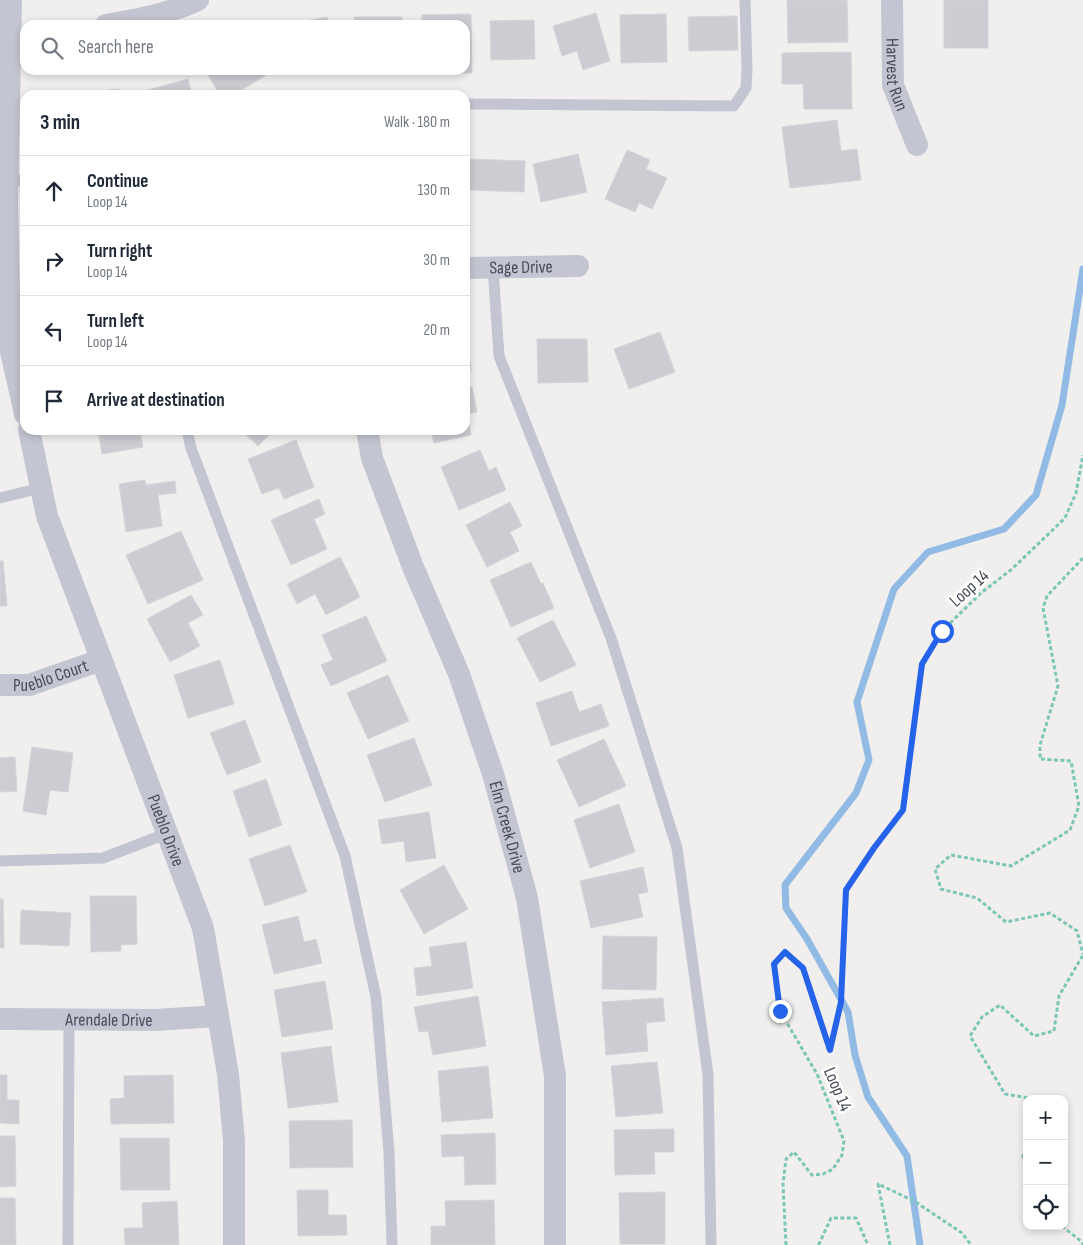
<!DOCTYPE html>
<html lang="en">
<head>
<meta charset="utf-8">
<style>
  body { margin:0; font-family:"Sofia Sans Condensed",sans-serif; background:#f2f2f3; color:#1f2937 }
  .controls { position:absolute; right:15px; bottom:15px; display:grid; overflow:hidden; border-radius:10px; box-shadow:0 2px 8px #0003 }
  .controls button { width:45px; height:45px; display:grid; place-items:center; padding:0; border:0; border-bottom:1px solid #e0e1e3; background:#fff; color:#1f2937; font:25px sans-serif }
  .stop { position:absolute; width:15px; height:15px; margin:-11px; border:4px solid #2563eb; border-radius:50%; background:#fff }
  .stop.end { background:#2563eb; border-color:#fff; box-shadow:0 1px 5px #0008 }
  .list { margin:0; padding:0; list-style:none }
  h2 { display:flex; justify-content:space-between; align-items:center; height:65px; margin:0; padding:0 20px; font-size:21px }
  h2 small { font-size:16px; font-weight:400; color:#747a83 }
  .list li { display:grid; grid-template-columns:32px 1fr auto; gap:15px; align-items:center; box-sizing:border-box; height:70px; padding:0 20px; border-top:1px solid #e0e1e3 }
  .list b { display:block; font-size:19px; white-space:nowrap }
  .list p { margin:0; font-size:16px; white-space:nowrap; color:#747a83 }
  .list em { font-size:16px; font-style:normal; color:#747a83 }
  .icon { flex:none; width:28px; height:28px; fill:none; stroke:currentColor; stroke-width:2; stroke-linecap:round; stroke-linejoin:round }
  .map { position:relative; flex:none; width:1083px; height:1245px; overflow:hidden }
  .search { position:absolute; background:#fff; box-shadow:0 2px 8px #0003; left:20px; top:20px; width:450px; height:55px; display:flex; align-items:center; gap:12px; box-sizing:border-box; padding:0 18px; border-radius:15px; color:#747a83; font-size:19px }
  .panel { position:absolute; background:#fff; box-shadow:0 2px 8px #0003; left:20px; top:90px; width:450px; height:345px; border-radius:15px }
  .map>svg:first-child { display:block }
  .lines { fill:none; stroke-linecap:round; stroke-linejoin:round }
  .stream { stroke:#91bae4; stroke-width:7 }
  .building { fill:#cccdd3; stroke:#d3d3d9 }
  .path { stroke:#7bc6b7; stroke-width:3; stroke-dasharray:4 2.5; stroke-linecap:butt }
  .service { stroke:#c3c6d2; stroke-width:11 }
  .minor { stroke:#c3c6d2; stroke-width:22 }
  .route { stroke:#2563eb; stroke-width:6 }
  .labels { text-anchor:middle; stroke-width:5; stroke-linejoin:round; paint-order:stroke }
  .street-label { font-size:18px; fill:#484c5a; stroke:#fff }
</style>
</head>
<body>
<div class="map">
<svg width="1083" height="1245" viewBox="0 0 1083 1245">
  <rect width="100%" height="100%" fill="#f1efee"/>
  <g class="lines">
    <path class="stream" d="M 920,1245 L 907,1156 L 868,1097 L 855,1055 L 848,1012 L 807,939 L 786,908 L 785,885 L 856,793 L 869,760 L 857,702 L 894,589 L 928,552 L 1004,529 L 1036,495 L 1062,405 L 1083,269"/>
  </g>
  <g class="building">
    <path d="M 787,0 L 847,0 L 848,42 L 788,43 Z"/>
    <rect x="944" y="0" width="44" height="48"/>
    <path d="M 596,13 L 610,61 L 583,70 L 577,51 L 562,56 L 553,26 Z"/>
    <path d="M 471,14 L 472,73 L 423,74 L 423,70 L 465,70 L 465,25 L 422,25 L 422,15 Z"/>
    <path d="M 666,14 L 667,62 L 621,63 L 620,15 Z"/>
    <path d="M 737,16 L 738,50 L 689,51 L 688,17 Z"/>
    <path d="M 327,17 L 329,25 L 283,25 Z"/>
    <path d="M 354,17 L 402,17 L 402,25 L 355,25 Z"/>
    <path d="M 534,20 L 535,59 L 491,60 L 490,21 Z"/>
    <path d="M 851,52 L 852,109 L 804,109 L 803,84 L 782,84 L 782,53 Z"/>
    <path d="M 205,70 L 262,70 L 265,76 L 241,90 L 244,95 L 220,95 Z"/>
    <path d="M 188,79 L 192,95 L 141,95 L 141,92 Z"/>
    <path d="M 119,89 L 119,95 L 66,95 Z"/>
    <path d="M 837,120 L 841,151 L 857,149 L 861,180 L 790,188 L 782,127 Z"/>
    <path d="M 627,150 L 650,160 L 646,169 L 667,178 L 652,209 L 639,203 L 635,212 L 605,199 Z"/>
    <path d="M 578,154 L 587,192 L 541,202 L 533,164 Z"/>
    <path d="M 469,159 L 525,161 L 524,192 L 468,190 Z"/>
    <path d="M 660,332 L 675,372 L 629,389 L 614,349 Z"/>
    <path d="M 537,339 L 587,339 L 588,382 L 538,383 Z"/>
    <path d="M 465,344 L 468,344 L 471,371 L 465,371 Z"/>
    <path d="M 472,387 L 477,412 L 467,414 L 471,435 L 434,443 L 431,430 L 465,430 L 465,389 Z"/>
    <path d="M 98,430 L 140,430 L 143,447 L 102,454 Z"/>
    <path d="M 241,430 L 274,430 L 258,446 Z"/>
    <path d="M 296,440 L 314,487 L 284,499 L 279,488 L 262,494 L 248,459 Z"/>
    <path d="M 480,450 L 489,471 L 496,467 L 506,490 L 459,510 L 441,467 Z"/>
    <path d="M 145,480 L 146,485 L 175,481 L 176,493 L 158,495 L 162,526 L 126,532 L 119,484 Z"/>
    <path d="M 319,499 L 325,514 L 314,519 L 327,549 L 291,565 L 271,520 Z"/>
    <path d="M 510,502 L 522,526 L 510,532 L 519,551 L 487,567 L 466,525 Z"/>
    <path d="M 181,531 L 203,580 L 148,604 L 126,555 Z"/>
    <path d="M 340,557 L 360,597 L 326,615 L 315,594 L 297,604 L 287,584 Z"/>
    <path d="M 0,561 L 3,561 L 7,606 L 0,606 Z"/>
    <path d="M 531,562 L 541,584 L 543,583 L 554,608 L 511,627 L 490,580 Z"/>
    <path d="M 191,595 L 203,615 L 188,623 L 200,646 L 170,662 L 147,619 Z"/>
    <path d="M 366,616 L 387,661 L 331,686 L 321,665 L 333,660 L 322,635 Z"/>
    <path d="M 553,620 L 576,665 L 540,682 L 517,638 Z"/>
    <path d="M 220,660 L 234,704 L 188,718 L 174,675 Z"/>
    <path d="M 388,675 L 409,721 L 368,739 L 347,693 Z"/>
    <path d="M 572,691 L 579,712 L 601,704 L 609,726 L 551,746 L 536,703 Z"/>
    <path d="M 245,720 L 261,762 L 227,775 L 210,733 Z"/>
    <path d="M 414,738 L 432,785 L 385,802 L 367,755 Z"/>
    <path d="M 604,739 L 626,786 L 579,807 L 557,760 Z"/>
    <path d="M 32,747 L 73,753 L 68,792 L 50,790 L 46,815 L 23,811 Z"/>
    <path d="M 15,757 L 17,791 L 0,792 L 0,758 Z"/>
    <path d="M 266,779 L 282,825 L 249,837 L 233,791 Z"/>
    <path d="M 619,804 L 635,852 L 590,868 L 574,820 Z"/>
    <path d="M 429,812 L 436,858 L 406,862 L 404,841 L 382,844 L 378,820 Z"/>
    <path d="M 290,845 L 307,892 L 265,906 L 249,859 Z"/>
    <path d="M 444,865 L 468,909 L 424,934 L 400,890 Z"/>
    <path d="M 643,867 L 648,892 L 638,894 L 643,917 L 591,928 L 580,881 Z"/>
    <path d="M 90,896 L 136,896 L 137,944 L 121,945 L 121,951 L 91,952 Z"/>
    <path d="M 0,899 L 3,899 L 4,948 L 0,948 Z"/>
    <path d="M 21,910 L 71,913 L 69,946 L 20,944 Z"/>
    <path d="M 298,916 L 304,942 L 316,939 L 322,963 L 274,974 L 262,925 Z"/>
    <path d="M 603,936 L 657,937 L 656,990 L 602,989 Z"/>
    <path d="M 466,942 L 473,988 L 417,996 L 414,968 L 432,966 L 429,947 Z"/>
    <path d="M 325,981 L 333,1029 L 282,1037 L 274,990 Z"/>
    <path d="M 478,996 L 486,1046 L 433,1055 L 428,1031 L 419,1032 L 414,1007 Z"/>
    <path d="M 663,998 L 665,1021 L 646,1023 L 648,1051 L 606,1055 L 602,1002 Z"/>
    <path d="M 331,1046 L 338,1102 L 288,1108 L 281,1053 Z"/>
    <path d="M 657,1062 L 663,1113 L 616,1117 L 611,1066 Z"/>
    <path d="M 488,1066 L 493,1118 L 442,1122 L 438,1071 Z"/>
    <path d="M 0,1075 L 7,1075 L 7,1100 L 19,1100 L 19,1124 L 0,1123 Z"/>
    <path d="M 173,1075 L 174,1123 L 111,1124 L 110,1099 L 124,1098 L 124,1076 Z"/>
    <path d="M 352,1120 L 353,1167 L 290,1168 L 289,1121 Z"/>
    <path d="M 674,1129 L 674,1152 L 654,1152 L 655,1174 L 615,1175 L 614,1130 Z"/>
    <path d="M 495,1133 L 496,1184 L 465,1185 L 464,1156 L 442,1157 L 441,1135 Z"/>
    <path d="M 0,1136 L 15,1136 L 16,1186 L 0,1187 Z"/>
    <path d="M 120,1138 L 169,1138 L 170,1190 L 121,1190 Z"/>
    <path d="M 297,1190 L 328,1190 L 328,1215 L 346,1215 L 347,1235 L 298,1236 Z"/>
    <path d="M 665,1192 L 665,1244 L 620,1244 L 619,1193 Z"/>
    <path d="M 0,1198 L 15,1198 L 16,1245 L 0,1245 Z"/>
    <path d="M 494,1200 L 495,1245 L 431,1245 L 431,1226 L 446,1226 L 445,1201 Z"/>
    <path d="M 177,1201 L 179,1245 L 125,1245 L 124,1228 L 143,1228 L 142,1203 Z"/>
  </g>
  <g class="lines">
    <g class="path">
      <path d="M 1083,558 L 1047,596 L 1043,608 L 1058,686 L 1040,745 L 1040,759 L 1071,761 L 1079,806 L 1070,830 L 1011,866 L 951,855 L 935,869 L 941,889 L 977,898 L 1006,922 L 1050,913 L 1077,931 L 1083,954"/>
      <path d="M 1034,1099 L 1005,1094 L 970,1036 L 982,1017 L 1000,1005 L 1034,1036 L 1054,1031 L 1059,996 L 1083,955"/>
      <path d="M 1027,1149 L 1023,1156 L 1027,1174"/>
      <path d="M 1062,1226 L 1082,1242 L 1083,1245"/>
      <path d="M 786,1245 L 783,1184 L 786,1159 L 794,1152 L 812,1175 L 823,1174 L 833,1169 L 842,1155 L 844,1141 L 817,1074 L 780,1011 L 774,964 L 785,952 L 803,968 L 830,1050 L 841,1002 L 846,890 L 873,847 L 903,810 L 922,664 L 942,631 L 981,593 L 1012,569 L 1065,518 L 1076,493 L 1083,455"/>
      <path d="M 819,1245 L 819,1244 L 831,1218 L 856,1218 L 868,1245"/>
      <path d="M 890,1245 L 878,1184 L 914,1201 L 962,1233 L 971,1245"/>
    </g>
    <g class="service">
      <path d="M 465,104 L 734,106 L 746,88 L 747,69 L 745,0"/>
      <path d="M 8,179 L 25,181"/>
      <path d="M 493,268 L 499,356 L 611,638 L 677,848 L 708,1075 L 711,1245"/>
      <path d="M 187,430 L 191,448 L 345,856 L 376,997 L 389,1152 L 392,1245"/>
      <path d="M 0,498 L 41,488"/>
      <path d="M 0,861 L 103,858 L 168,833"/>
      <path d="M 68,1245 L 69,1020"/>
    </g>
    <g class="minor">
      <path d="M 11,0 L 7,203 L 10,347 L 25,414"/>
      <path id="s1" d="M 892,0 L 893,85 L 917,145"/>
      <path d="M 106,25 C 141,19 165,15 198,0"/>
      <path id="s2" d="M 465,268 L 578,266"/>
      <path id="s3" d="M 29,430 L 47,516 L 203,928 L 228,1074 L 234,1141 L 234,1245"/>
      <path id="s4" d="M 367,430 L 372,458 L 413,567 L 459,674 L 493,774 L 527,898 L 555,1076 L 555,1245"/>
      <path id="s5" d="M 0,685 L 29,685 L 101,660"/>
      <path id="s6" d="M 0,1019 L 155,1020 L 217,1016"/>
    </g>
  </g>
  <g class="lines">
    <path class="route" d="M 780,1011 L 774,964 L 785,952 L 803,968 L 830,1050 L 841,1002 L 846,890 L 874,848 L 903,810 L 922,664 L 942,631"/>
  </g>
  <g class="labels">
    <g class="street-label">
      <text dy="6" stroke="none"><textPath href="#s1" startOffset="75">Harvest Run</textPath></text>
      <text dy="6" stroke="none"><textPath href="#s2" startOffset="56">Sage Drive</textPath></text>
      <text transform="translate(969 588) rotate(-42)" y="6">Loop 14</text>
      <text dy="6" stroke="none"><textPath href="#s5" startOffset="52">Pueblo Court</textPath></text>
      <text dy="6" stroke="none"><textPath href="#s4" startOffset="422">Elm Creek Drive</textPath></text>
      <text dy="6" stroke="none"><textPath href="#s3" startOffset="424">Pueblo Drive</textPath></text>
      <text dy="6" stroke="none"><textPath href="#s6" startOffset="109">Arendale Drive</textPath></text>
      <text transform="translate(838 1089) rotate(67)" y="6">Loop 14</text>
    </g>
  </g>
</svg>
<div class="controls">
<button>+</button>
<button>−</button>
<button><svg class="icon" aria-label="locate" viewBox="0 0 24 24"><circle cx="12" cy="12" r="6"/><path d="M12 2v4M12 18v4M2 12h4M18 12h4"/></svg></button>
</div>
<div class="stop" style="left:942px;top:631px"></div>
<div class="stop end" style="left:780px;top:1011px"></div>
<div class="search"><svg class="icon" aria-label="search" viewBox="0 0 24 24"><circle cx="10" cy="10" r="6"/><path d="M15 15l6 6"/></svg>Search here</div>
<section class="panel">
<h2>3 min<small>Walk · 180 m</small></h2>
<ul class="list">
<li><svg class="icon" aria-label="ahead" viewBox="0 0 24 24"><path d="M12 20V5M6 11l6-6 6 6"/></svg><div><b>Continue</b><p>Loop 14</p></div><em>130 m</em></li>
<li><svg class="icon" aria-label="right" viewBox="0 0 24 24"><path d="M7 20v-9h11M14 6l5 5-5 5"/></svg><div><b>Turn right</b><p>Loop 14</p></div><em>30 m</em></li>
<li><svg class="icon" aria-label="left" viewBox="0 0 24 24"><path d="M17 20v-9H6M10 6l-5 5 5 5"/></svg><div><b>Turn left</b><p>Loop 14</p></div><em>20 m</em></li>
<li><svg class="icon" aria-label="arrive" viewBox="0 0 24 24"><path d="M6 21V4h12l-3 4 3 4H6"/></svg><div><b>Arrive at destination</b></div></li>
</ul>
</section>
</div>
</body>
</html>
